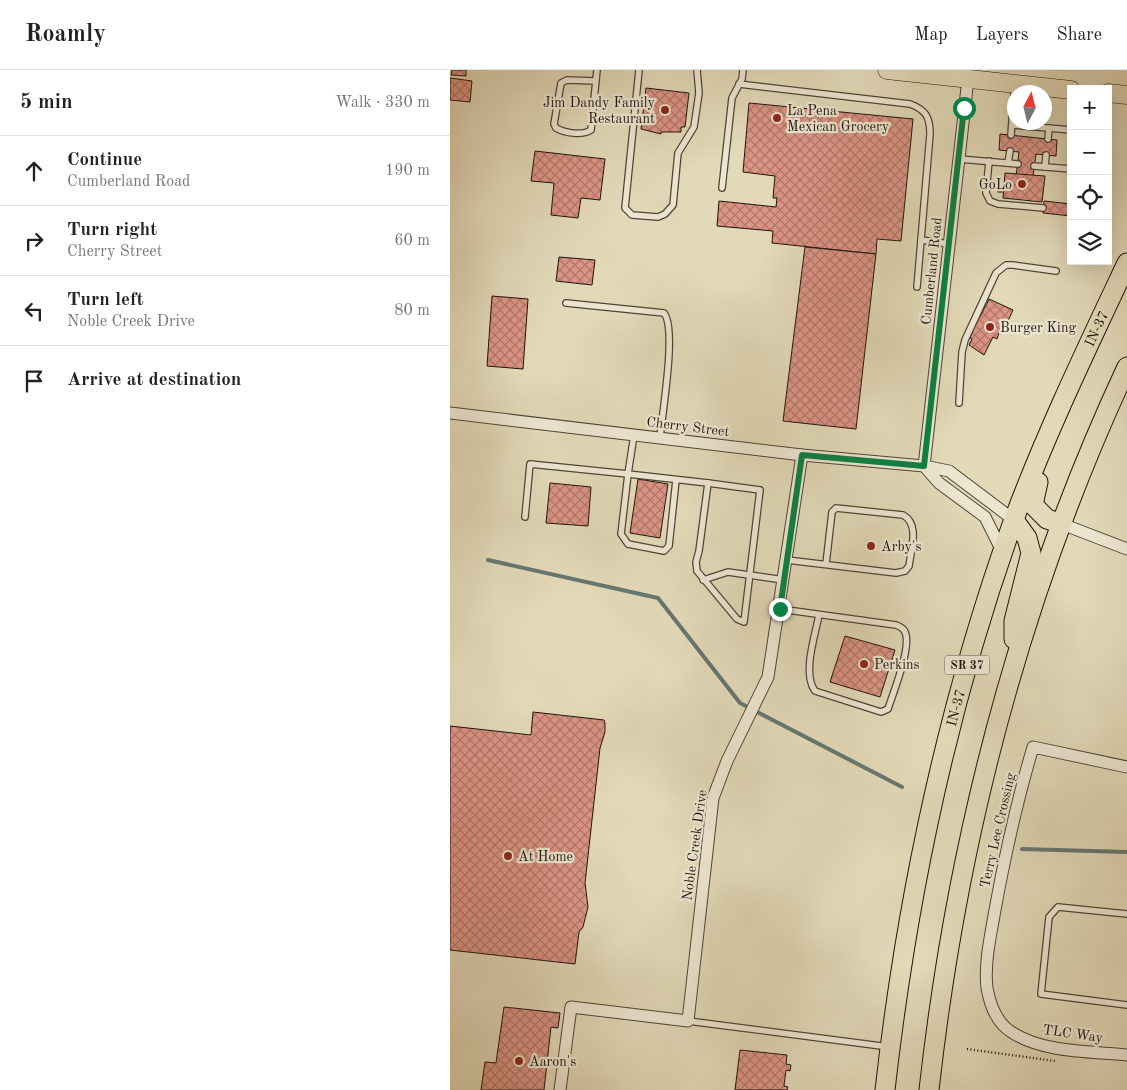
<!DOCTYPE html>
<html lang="en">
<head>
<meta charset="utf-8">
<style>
  body { margin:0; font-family:"Old Standard TT",serif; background:#f6f6f6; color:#222 }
  .controls { position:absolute; right:15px; top:15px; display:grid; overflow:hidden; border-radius:0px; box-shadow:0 5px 20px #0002 }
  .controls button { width:45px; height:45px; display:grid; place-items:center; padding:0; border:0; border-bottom:1px solid #e0e0e0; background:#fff; color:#222; font:25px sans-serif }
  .compass { position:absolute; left:557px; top:15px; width:45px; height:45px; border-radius:50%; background:#fff; box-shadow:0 5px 20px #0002; rotate:7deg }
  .stop { position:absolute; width:15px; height:15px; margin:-11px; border:4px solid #0b8043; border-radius:50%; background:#fff }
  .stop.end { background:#0b8043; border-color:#fff; box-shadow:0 1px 5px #0008 }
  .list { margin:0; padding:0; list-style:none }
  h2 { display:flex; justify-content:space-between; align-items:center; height:65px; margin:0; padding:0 20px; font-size:21px }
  h2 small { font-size:16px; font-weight:400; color:#767676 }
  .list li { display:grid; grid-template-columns:32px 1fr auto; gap:15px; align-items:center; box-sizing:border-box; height:70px; padding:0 20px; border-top:1px solid #e0e0e0 }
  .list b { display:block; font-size:19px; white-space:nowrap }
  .list p { margin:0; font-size:16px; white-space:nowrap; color:#767676 }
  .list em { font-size:16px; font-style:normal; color:#767676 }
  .icon { flex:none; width:28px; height:28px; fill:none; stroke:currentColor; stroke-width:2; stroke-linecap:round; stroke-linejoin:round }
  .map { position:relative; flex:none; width:677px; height:1020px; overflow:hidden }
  header { display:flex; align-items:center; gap:30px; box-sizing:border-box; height:70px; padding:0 25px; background:#fff; border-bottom:1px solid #e0e0e0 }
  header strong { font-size:24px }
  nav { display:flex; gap:28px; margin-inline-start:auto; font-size:18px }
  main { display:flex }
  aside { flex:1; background:#fff }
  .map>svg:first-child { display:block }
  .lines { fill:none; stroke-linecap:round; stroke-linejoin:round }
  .stream { stroke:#667770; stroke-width:4 }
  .building { fill:url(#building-cross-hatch); stroke:#20130c }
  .service-casing { stroke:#504437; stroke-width:8 }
  .minor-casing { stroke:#504437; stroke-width:13 }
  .primary-casing { stroke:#20130c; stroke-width:19 }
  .trunk-casing { stroke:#20130c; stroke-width:21 }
  .path { stroke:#20130c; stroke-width:2.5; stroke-dasharray:1 2.5; stroke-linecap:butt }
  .service { stroke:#ece6d1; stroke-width:5.5 }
  .minor { stroke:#ece6d1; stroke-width:11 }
  .primary { stroke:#e2d9b8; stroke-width:18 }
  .trunk { stroke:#e2d9b8; stroke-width:19 }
  .route { stroke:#0b8043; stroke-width:6 }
  .poi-dot { fill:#8f2418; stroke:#ece6d1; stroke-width:2 }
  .labels { text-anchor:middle; stroke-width:4.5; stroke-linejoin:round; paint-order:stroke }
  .shield { fill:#ece6d1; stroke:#5d5247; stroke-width:1 }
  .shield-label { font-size:12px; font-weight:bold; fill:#20130c }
  .poi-label { font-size:14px; fill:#20130c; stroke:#ece6d1; text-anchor:start }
  .street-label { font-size:14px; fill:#20130c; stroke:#ece6d1 }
</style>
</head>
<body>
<header>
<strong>Roamly</strong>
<nav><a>Map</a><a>Layers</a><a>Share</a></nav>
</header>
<main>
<aside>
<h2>5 min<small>Walk · 330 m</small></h2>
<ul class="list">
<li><svg class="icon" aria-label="ahead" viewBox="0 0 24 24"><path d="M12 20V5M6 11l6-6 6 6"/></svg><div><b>Continue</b><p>Cumberland Road</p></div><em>190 m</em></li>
<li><svg class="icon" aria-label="right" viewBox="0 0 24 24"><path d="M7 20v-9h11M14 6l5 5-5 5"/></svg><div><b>Turn right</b><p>Cherry Street</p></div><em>60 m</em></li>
<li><svg class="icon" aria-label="left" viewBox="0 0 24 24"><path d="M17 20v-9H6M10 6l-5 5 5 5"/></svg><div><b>Turn left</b><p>Noble Creek Drive</p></div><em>80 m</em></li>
<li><svg class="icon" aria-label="arrive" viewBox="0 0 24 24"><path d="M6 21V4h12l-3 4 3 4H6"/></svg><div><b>Arrive at destination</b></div></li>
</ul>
</aside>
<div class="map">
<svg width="677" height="1020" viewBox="0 0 677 1020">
  <defs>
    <pattern id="building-cross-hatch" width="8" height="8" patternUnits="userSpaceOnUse" patternTransform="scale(1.25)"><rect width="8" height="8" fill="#dc9485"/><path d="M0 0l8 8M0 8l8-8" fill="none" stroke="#b2786b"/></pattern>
  </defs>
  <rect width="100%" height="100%" fill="#e2d9b8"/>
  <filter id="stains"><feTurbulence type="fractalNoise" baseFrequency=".004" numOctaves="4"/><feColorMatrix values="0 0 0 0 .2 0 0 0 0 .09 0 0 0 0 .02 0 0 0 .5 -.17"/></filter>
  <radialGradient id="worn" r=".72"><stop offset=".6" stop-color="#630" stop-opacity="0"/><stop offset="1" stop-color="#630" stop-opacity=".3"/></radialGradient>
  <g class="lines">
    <g class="stream">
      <path d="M 38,490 L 208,528 L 290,633 L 452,717"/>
      <path d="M 572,779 L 677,782"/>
    </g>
  </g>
  <g class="building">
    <path d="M 2,0 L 16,0 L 16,6 L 1,5 Z"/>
    <path d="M 0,8 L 22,11 L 20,32 L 0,30 Z"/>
    <path d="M 196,18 L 239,23 L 235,57 L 231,57 L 231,62 L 211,62 L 211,64 L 191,59 Z"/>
    <path d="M 299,33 L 463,49 L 451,171 L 427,169 L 426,184 L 322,173 L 323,161 L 267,156 L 269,131 L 326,137 L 327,128 L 323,128 L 325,106 L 293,102 Z"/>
    <path d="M 550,64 L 607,70 L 606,86 L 586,84 L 583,107 L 566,106 L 569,82 L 549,80 Z"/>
    <path d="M 85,81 L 155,89 L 150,130 L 131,128 L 128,148 L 101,145 L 104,113 L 81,111 Z"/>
    <path d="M 555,103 L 595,106 L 592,132 L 553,128 Z"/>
    <rect x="548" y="115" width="6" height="7"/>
    <path d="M 594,131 L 621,134 L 621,146 L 593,143 Z"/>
    <path d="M 355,177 L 426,184 L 406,359 L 333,351 Z"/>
    <path d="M 109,187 L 145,190 L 142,215 L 106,211 Z"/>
    <path d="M 42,226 L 78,229 L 73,299 L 37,296 Z"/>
    <path d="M 539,229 L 563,240 L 552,264 L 549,263 L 547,269 L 543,267 L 534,285 L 519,275 L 522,269 L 520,268 L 528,246 L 530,247 Z"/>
    <path d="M 188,409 L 218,414 L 210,468 L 180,463 Z"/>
    <path d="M 100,413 L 141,417 L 138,456 L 96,453 Z"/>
    <path d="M 395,566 L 445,580 L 430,627 L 380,612 Z"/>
    <path d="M 83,642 L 154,650 L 155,653 L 155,662 L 150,678 L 135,813 L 138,837 L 133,857 L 129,862 L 125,894 L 0,880 L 0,656 L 81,665 Z"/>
    <path d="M 54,937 L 110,943 L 108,958 L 101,957 L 94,1020 L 31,1020 L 35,992 L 46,993 Z"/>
    <path d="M 290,980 L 337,985 L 336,994 L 341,995 L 340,1001 L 336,1000 L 334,1016 L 338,1017 L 337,1020 L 285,1020 Z"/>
  </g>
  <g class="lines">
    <g class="service-casing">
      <g id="service">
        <path d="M 189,0 L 175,138 L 182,145 L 208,147 L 215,144 L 223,135 L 228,83 L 244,57 L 249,23 L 247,0"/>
        <path d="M 146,11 L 117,10 L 111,13 L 104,54 L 106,58 C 115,63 132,66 141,60 L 147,0"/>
        <path d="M 289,14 L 460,34 C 476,40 480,47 480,64 L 467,217"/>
        <path d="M 562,55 L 621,60"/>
        <path d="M 561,65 L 564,24"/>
        <path d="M 598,69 L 599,58"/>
        <path d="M 509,89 L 568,94"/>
        <path d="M 539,91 L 536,123 L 540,131 L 548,134 L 593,138"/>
        <path d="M 558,93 L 560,81"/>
        <path d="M 584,96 L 621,99"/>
        <path d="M 595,97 L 596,85"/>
        <path d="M 272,118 L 282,28 L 292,9 L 293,0"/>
        <path d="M 471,170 L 499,174"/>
        <path d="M 116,233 L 214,243 C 227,259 212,344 210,368"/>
        <path d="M 509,333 L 512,282 L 515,270 L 546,203 L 556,195 L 563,195 L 606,201"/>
        <path d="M 184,365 L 178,404 L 258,413"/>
        <path d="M 258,413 L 310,420 L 294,552 L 287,549 L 247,501 L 246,492 L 249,481 Z"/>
        <path d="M 75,447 L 80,394 L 178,404 L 171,464 L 178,474 L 214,481 L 219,476 L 226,410"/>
        <path d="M 337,490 L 446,503 L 455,501 L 459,496 C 461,479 470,454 453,445 L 386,438 L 382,442 L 376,494"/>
        <path d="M 253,510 L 278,502 L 334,510"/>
        <path d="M 330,539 L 446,555 C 450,557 453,557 455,562 C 462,577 443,623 438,639 L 431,642 L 365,621 C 352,604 365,566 369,545"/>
        <path d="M 677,844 L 608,837 L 599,847 L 591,924 L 677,935"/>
        <path d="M 238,951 L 439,977"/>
      </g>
    </g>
    <g class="minor-casing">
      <g id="minor">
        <path d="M 0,343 L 352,385 L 474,396 L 499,401 L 564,450"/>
        <path d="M 474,396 L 518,9"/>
        <path d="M 474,396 L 489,413 L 535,447 L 553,483"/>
        <path d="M 612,454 L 677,479"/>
        <path d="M 677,697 L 583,677 C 567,731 555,785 545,840 C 541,864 534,893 537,918 C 540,935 547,954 563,963 C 595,983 640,981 677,985"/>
        <path d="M 110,1020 L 121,937 L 238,951 L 263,728 L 277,691 L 318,607 L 352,385"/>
      </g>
    </g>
    <g class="primary-casing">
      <g id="primary">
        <path d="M 437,0 L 621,20"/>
        <path d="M 658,23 L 677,25"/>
      </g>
    </g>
    <g class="trunk-casing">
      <g id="trunk">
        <path d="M 588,412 L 583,435 L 597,449 L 612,454"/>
        <path d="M 564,450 L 577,468 L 581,483 L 564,551 L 564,569"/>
        <path id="s1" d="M 435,1020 C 457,826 497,636 563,452 C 596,363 637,278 677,193"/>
        <path d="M 479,1020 C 507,770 570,526 677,297"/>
      </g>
    </g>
    <path class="path" d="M 517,979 L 605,991"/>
    <use href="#service" class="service"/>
    <use href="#minor" class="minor"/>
    <use href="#primary" class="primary"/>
    <use href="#trunk" class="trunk"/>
  </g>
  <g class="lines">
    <path class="route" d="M 330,539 L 352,385 L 474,396 L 514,38"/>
  </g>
  <g class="poi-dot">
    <circle cx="215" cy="40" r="5"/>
    <circle cx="327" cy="48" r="5"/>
    <circle cx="572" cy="114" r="5"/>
    <circle cx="540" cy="257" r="5"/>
    <circle cx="421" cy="476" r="5"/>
    <circle cx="414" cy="594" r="5"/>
    <circle cx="58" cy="786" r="5"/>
    <circle cx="69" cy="991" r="5"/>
  </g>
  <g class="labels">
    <rect class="shield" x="494.5" y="585.5" width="45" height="19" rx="4"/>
    <g class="shield-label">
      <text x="517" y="599">SR 37</text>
    </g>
    <g class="poi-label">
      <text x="205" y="37" text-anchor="end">Jim Dandy Family<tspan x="205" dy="16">Restaurant</tspan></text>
      <text x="337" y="45">La Pena<tspan x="337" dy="16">Mexican Grocery</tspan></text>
      <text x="562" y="119" text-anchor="end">GoLo</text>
      <text x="550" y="262">Burger King</text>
      <text x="431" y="481">Arby's</text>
      <text x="424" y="599">Perkins</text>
      <text x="68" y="791">At Home</text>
      <text x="79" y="996">Aaron's</text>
    </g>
    <g class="street-label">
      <text transform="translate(481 201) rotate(-84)" y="5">Cumberland Road</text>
      <text dy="5" stroke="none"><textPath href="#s1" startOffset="794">IN-37</textPath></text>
      <text transform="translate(238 356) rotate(7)" y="5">Cherry Street</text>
      <text dy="5" stroke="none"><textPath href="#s1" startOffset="389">IN-37</textPath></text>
      <text transform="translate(547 760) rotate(-77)" y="5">Terry Lee Crossing</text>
      <text transform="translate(244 775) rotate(-82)" y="5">Noble Creek Drive</text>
      <text transform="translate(623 963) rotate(8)" y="5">TLC Way</text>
    </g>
  </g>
  <rect width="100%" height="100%" filter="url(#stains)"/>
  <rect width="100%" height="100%" fill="url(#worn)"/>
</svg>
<div class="controls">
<button>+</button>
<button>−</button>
<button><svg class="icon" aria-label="locate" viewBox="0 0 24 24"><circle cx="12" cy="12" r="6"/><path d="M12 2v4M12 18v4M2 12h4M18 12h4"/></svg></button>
<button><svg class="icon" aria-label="layers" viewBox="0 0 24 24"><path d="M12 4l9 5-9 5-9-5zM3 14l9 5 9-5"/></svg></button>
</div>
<svg class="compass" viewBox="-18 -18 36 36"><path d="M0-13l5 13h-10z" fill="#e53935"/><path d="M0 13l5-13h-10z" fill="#767676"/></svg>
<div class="stop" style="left:514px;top:38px"></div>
<div class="stop end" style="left:330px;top:539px"></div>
</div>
</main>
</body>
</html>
